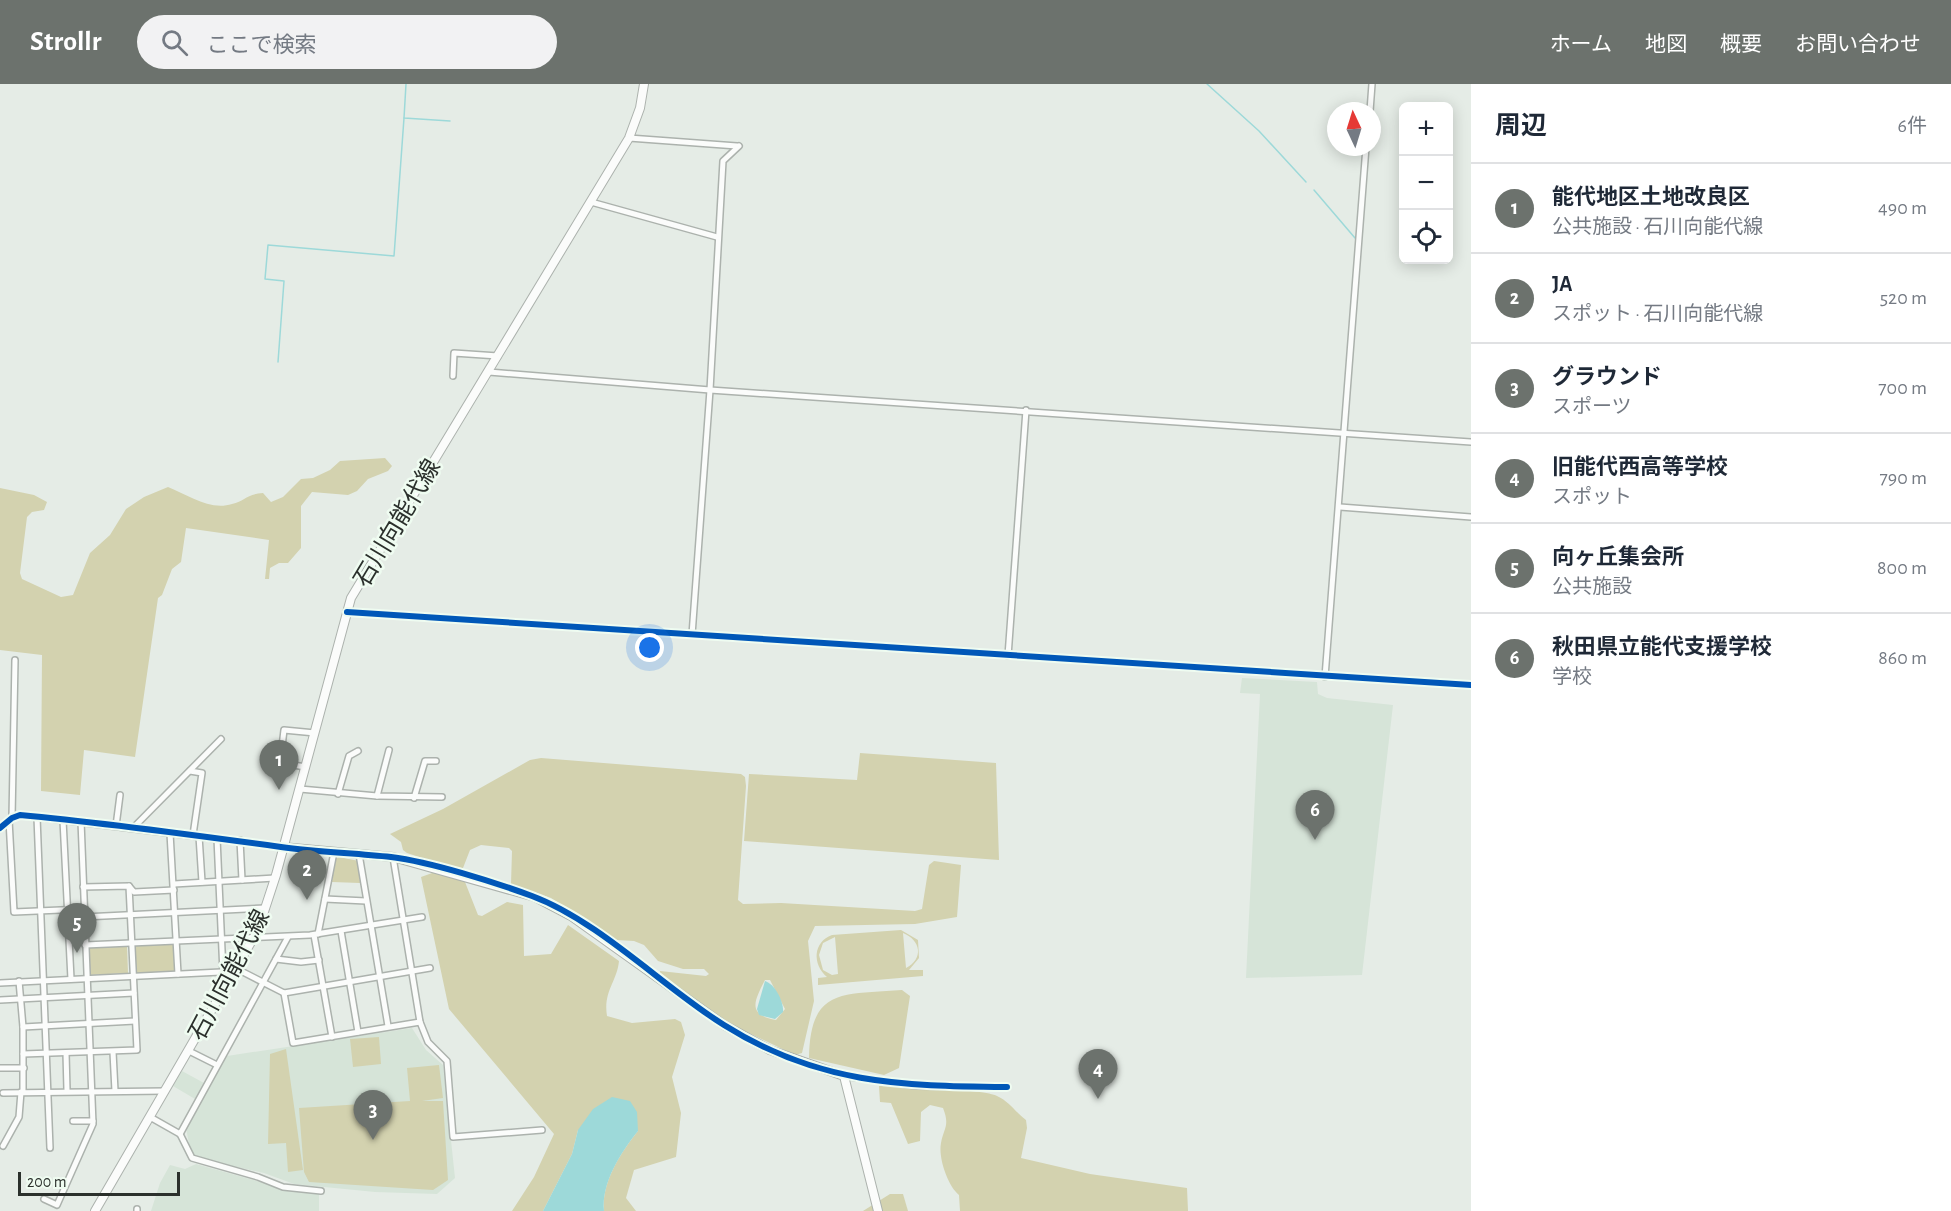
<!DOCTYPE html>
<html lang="ja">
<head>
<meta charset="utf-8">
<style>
  body { margin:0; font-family:"Alegreya Sans","Noto Sans JP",sans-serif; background:#f2f2f3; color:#1f2937 }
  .controls { position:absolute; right:18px; top:18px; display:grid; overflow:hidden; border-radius:9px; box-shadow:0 3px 15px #0003 }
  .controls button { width:54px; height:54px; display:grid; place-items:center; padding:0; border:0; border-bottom:2px solid #e0e1e3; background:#fff; color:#1f2937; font:30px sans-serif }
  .compass { position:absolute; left:1327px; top:18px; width:54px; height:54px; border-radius:50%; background:#fff; box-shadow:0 3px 15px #0003; rotate:356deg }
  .scale { position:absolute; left:18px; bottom:15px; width:162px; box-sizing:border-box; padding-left:6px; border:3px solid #2b302c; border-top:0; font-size:16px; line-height:21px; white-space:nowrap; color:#2b302c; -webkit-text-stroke:4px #effcf1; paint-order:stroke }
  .you { position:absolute; left:650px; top:564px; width:21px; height:21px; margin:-15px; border:4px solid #fff; border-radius:50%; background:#1a73e8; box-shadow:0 0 0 9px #1a73e833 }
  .badge { display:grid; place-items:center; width:39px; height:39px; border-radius:50%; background:#6c726d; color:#fff; font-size:20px; font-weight:700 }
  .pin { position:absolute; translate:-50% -50px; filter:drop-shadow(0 2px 3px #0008) }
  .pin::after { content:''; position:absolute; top:32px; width:21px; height:18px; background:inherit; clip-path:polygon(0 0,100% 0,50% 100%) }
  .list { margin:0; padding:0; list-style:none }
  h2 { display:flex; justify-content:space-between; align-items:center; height:78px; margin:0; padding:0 24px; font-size:26px }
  h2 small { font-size:20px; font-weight:400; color:#747a83 }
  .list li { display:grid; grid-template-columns:39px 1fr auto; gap:18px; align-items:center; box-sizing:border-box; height:90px; padding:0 24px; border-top:2px solid #e0e1e3 }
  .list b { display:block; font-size:22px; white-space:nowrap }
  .list p { margin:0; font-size:20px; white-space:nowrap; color:#747a83 }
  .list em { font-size:20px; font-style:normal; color:#747a83 }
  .icon { flex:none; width:33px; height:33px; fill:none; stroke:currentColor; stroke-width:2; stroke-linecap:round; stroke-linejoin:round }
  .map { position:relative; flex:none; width:1471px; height:1127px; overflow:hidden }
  header { display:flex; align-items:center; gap:36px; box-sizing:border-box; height:84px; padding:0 30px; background:#6c726d; color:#fff }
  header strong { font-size:28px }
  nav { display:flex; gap:33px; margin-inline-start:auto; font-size:21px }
  .search { width:420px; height:54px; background:#f2f2f3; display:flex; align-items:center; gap:15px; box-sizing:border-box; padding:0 21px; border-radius:33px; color:#747a83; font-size:22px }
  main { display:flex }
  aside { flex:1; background:#fff }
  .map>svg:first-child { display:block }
  .built { fill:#d6e4d8 }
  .green { fill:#d3d2af; fill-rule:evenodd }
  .water { fill:#9dd9d9 }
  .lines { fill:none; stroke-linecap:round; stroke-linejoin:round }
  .stream { stroke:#9dd9d9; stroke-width:1.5 }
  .street-casing { stroke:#acb2ad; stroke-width:8 }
  .secondary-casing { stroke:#acb2ad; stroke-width:10 }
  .street { stroke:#fbfcfb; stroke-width:5 }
  .secondary { stroke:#fbfcfb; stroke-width:8 }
  .cycleway-casing { stroke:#effcf1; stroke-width:10 }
  .cycleway { stroke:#0057b8; stroke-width:6 }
  .labels { text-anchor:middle; stroke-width:5; stroke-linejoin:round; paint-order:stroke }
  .street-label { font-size:24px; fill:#2b302c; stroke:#effcf1 }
</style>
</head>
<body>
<header>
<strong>Strollr</strong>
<div class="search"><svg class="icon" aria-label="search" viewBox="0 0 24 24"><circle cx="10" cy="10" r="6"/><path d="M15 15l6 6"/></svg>ここで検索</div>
<nav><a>ホーム</a><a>地図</a><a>概要</a><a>お問い合わせ</a></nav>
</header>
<main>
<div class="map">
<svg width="1471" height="1127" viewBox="0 0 1471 1127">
  <rect width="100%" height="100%" fill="#e5ece6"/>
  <g class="built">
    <path d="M 1242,594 L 1317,598 L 1318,610 L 1327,614 L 1393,621 L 1362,891 L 1246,894 L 1260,610 L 1240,609 Z"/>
    <path d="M 412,944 L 426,966 L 443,981 L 455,1094 L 437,1110 L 375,1108 L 294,1100 L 264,1089 L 197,1074 L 191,1070 L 186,1044 L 227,972 Z"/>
    <path d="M 182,987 L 204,999 L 195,1015 L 173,1002 Z"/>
    <path d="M 196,1080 L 282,1104 L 319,1109 L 319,1127 L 151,1127 L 160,1099 L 170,1081 L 185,1085 Z"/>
  </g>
  <g class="green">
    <path d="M 385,374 L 392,382 L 388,387 L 368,395 L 357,407 L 348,411 L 312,408 L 301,422 L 301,464 L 288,479 L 279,479 L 270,484 L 269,495 L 265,495 L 269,456 L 186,444 L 181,478 L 172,485 L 162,511 L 158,514 L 135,673 L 84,666 L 80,711 L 41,707 L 42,571 L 0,566 L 0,404 L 34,411 L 47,418 L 44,426 L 32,428 L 27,433 L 20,489 L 22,495 L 61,513 L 73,511 L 90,469 L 110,451 L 126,425 L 144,413 L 168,403 C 188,411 210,427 232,420 C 245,417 246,410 263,409 L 271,418 L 283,413 L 301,395 L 313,394 L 330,386 L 340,377 Z"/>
    <path d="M 860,669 L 996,679 L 999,776 L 744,757 L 749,690 L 857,696 Z"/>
    <path d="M 541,674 L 741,690 L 745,693 L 746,702 L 738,816 L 743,820 L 781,819 L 915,827 L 922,825 L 929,781 L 934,777 L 961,781 L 957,833 L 915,840 L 815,842 L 808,857 L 814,917 L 802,969 L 795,971 L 732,941 L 660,892 L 660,887 L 706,892 L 709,890 L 704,885 L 683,885 L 658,877 L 644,861 L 634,857 L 616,856 L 551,814 L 511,800 L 512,767 L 509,764 L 481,761 L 470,766 L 463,784 L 459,786 L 407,769 L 403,766 L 401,758 L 390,750 L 443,725 L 530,676 ZM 765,896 L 770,896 L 785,925 L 776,936 C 747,931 754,917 765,896 Z"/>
    <path d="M 339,773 L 359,777 L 360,799 L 332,798 L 335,774 Z"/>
    <path d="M 435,788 L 465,798 L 478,831 L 482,832 L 507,818 L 523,821 L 524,872 L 551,870 L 568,841 L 619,877 C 617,898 603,907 607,932 L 632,939 L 675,935 L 681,938 L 685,951 L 672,993 L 681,1029 L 676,1073 L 634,1086 L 626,1114 L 636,1127 L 604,1127 C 601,1099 621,1068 638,1047 L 578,1046 L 572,1070 L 543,1127 L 512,1127 L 534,1093 L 554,1050 L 449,925 L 421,793 Z"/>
    <path d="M 901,846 L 918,856 L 919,874 L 909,886 L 923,886 L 923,892 L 818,901 L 818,894 L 827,893 C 812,880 813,858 832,851 ZM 903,849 C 921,856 924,875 906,884 ZM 835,853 L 838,890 L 832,891 L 823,886 L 819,871 L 823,859 Z"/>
    <path d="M 173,860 L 175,889 L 134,890 L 133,862 Z"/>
    <path d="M 127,862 L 128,889 L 89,891 L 87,864 Z"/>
    <path d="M 902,906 L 910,912 L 899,984 L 884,991 L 809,974 C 810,902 844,911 902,906 Z"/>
    <path d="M 379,953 L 381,980 L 353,983 L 350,955 Z"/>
    <path d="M 286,965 L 303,1086 L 288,1088 L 286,1059 L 268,1060 L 270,970 Z"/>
    <path d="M 439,981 L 443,1014 L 422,1017 L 443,1017 L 448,1096 L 433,1106 L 309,1098 L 304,1088 L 299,1024 L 410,1017 L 407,984 Z"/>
    <path d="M 879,1002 C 899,1003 985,1005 997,1012 C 1010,1018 1015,1028 1026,1036 L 1027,1044 L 1021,1074 L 1090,1090 L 1187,1104 L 1188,1127 L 960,1127 L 959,1111 C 948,1102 938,1074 941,1059 C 944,1043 950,1042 943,1024 L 930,1021 L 921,1028 L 920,1057 L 908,1060 L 891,1019 L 880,1018 Z"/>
    <path d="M 890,1110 L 903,1110 L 908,1127 L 863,1127 Z"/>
  </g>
  <g class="water">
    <path d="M 765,897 C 775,900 784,918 783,928 L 775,935 L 759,931 L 757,925 Z"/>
    <path d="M 612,1013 L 630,1017 L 637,1028 L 638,1047 C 621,1068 601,1099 604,1127 L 543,1127 L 572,1070 L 578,1046 L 593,1025 Z"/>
  </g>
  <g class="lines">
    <g class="stream">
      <path d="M 406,0 L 404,34 L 450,37"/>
      <path d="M 1207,0 L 1259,47 L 1306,98"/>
      <path d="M 1314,106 L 1355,154"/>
      <path d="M 278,278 L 284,197 L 265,195 L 268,161 L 394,172 L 404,34"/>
    </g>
    <g class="street-casing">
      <g id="street">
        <path d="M 1370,27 L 1372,0"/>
        <path d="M 629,54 L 737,62"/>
        <path d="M 591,118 L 717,153"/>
        <path d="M 489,288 L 710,306 L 1471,358"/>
        <path d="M 453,292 L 454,269 L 498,272"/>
        <path d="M 1340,423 L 1471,433"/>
        <path d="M 347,528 L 1471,601"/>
        <path d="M 692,551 L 710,306 L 723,77 L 739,62"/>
        <path d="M 1008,572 L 1026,326"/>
        <path d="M 1325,593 L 1366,63"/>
        <path d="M 306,683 L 280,679 L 284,646 L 315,649"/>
        <path d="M 190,687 L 202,689 L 193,751"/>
        <path d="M 300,705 L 377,712 L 442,713"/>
        <path d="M 338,710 L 349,672 L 358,667"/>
        <path d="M 377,712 L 389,666"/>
        <path d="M 414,714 L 425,677 L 436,677"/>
        <path d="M 37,733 L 50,1064"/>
        <path d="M 12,734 L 15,576"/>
        <path d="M 9,736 L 14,828 L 84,825"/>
        <path d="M 63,736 L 71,895"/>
        <path d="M 116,742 L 120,711"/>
        <path d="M 0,744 L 12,734 L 20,731 L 282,763"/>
        <path d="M 133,744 L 221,655"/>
        <path d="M 170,749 L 178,890"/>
        <path d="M 199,752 L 202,798"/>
        <path d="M 217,754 L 223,889"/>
        <path d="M 240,756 L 242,796"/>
        <path d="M 359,770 L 388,942"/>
        <path d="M 393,773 L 420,938 L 428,958 L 447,977 L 453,1053 L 542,1046"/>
        <path d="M 174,800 L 275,794"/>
        <path d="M 83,803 L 129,802 L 134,808 L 174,806"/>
        <path d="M 325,815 L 366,817"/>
        <path d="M 84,833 L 265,824"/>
        <path d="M 341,847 L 358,948"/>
        <path d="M 318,850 L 334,768"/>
        <path d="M 314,851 L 332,953"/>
        <path d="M 85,861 L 310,851 L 422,833"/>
        <path d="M 276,875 L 301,878 L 319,876"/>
        <path d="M 19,897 L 23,943 L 23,1007"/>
        <path d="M 0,899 L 241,887 L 284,909 L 430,884"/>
        <path d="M 284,909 L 293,959 L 420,938"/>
        <path d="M 0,916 L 134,909"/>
        <path d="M 23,943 L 135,937"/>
        <path d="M 189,967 L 217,981"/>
        <path d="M 113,968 L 115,1007"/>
        <path d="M 66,969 L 67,1006"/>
        <path d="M 23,970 L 137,966 L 129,802"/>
        <path d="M 0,984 L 24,984"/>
        <path d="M 844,992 L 917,1002 L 1007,1003"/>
        <path d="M 3,1009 L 165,1007"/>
        <path d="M 150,1033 L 180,1050 L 288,853"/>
        <path d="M 73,1037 L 93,1037"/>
        <path d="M 180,1050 L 192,1074 L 258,1093 L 283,1103 L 321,1107"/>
        <path d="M 3,1062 L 19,1033 L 21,1008"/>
        <path d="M 44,1115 L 57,1121 L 93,1040 L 81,737"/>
        <path d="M 137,1127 L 137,1125"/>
      </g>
    </g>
    <g class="secondary-casing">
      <g id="secondary">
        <path d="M 282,763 L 393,773 L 535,813 L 571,832 L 724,941 L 770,966 L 844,992 L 878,1127"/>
        <path d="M 95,1127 L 258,846 L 276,791 L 351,514 L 629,54 L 640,24 L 644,0"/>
      </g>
    </g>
    <use href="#street" class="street"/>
    <use href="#secondary" class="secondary"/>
    <g class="cycleway-casing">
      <g id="cycleway">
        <path d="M 347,528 L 1471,601"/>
        <path d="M 0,744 L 12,734 L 20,731 C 107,739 194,751 281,763 C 317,768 354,769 391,773 C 431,778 494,798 532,812 C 599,837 663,903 724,941 C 818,1000 900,1002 1007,1003"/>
      </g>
    </g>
    <use href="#cycleway" class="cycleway"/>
  </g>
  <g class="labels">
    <g class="street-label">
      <text transform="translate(397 439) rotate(-59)" y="8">石川向能代線</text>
      <text transform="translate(229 891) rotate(-62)" y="8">石川向能代線</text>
    </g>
  </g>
</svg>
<div class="controls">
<button>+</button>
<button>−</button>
<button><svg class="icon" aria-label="locate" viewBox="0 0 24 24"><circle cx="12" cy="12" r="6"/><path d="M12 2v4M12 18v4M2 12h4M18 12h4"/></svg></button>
</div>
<svg class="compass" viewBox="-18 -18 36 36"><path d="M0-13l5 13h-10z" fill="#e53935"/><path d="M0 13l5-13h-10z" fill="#747a83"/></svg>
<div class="scale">200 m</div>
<div class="you"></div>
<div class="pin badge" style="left:279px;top:706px">1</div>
<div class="pin badge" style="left:307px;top:816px">2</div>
<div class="pin badge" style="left:373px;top:1056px">3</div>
<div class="pin badge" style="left:1098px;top:1015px">4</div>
<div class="pin badge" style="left:77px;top:869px">5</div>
<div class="pin badge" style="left:1315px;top:756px">6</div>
</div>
<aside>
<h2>周辺<small>6件</small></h2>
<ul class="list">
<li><span class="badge">1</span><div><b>能代地区土地改良区</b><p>公共施設 · 石川向能代線</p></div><em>490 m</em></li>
<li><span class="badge">2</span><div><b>JA</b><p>スポット · 石川向能代線</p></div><em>520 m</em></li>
<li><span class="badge">3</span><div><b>グラウンド</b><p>スポーツ</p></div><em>700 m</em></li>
<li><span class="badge">4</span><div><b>旧能代西高等学校</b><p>スポット</p></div><em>790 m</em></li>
<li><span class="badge">5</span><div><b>向ヶ丘集会所</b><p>公共施設</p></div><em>800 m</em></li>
<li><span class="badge">6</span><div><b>秋田県立能代支援学校</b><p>学校</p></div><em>860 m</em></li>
</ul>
</aside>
</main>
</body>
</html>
